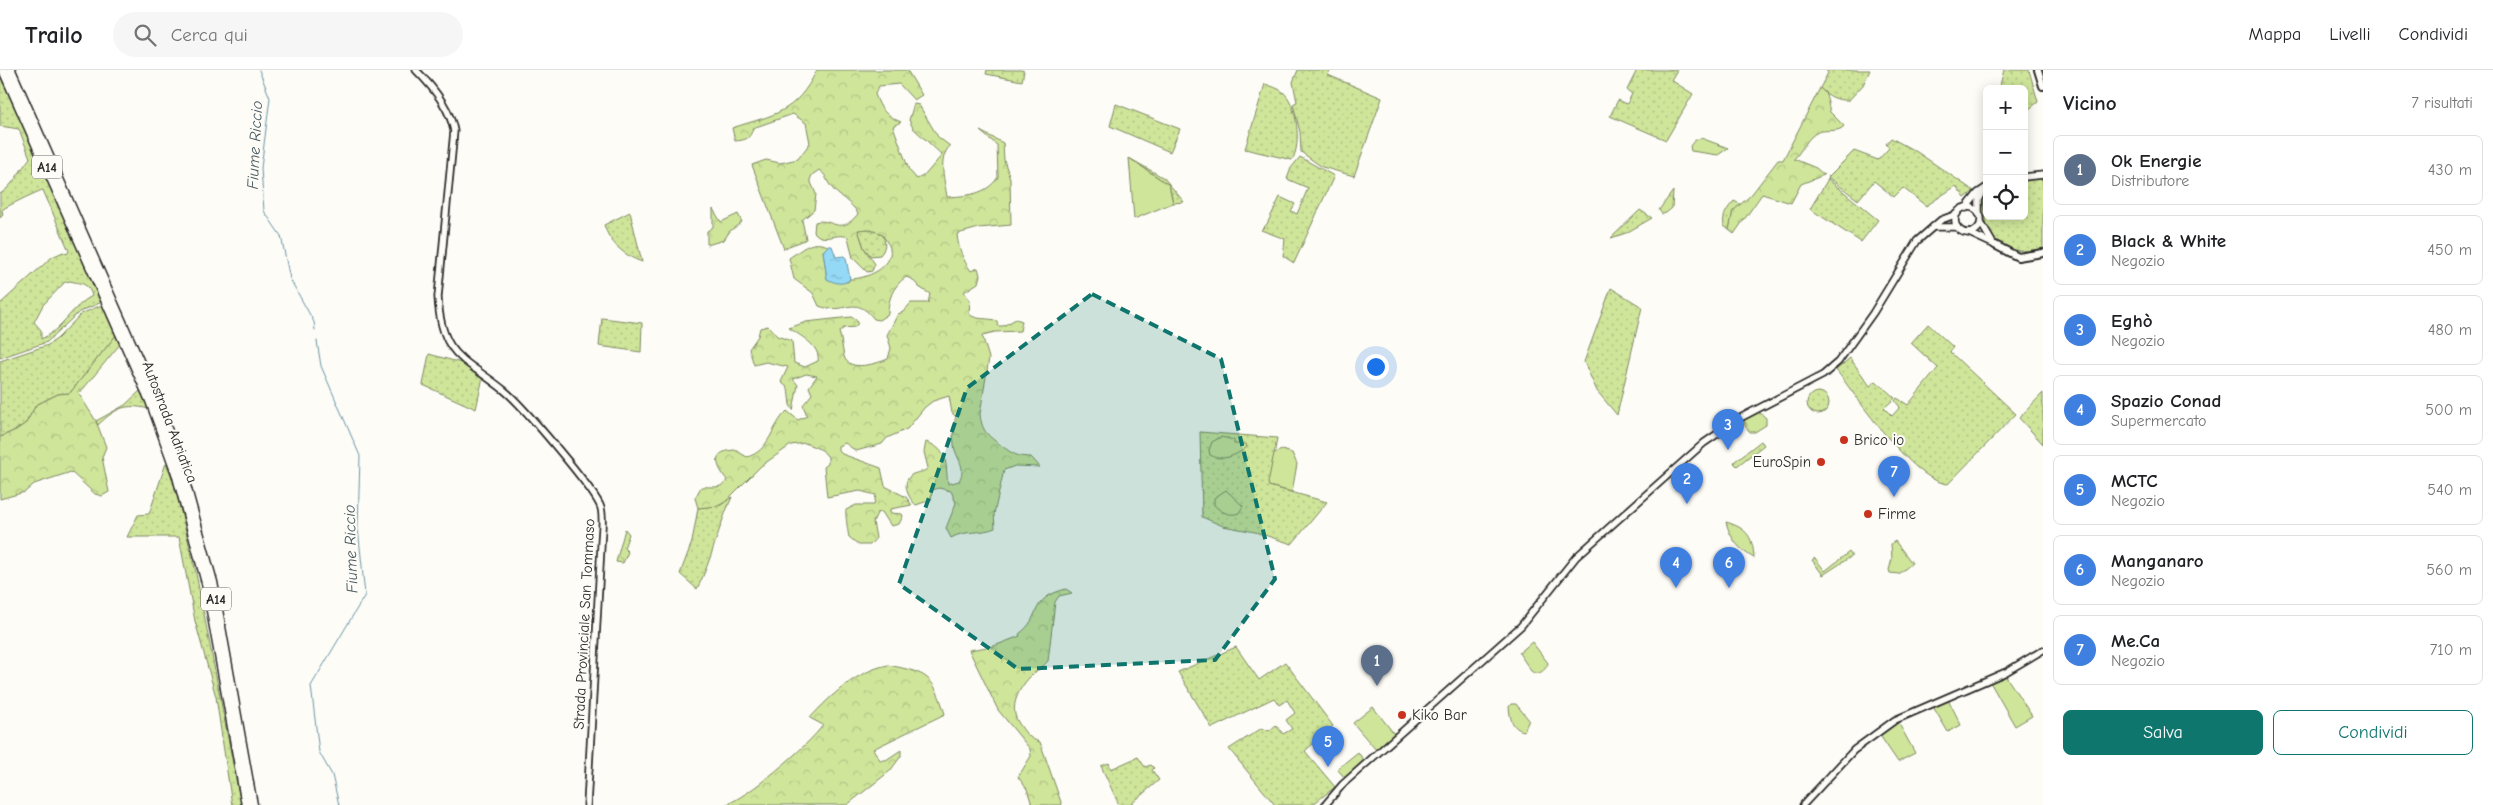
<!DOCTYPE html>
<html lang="it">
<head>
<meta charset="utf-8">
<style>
  body { margin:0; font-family:"Comic Neue",sans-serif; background:#f6f6f6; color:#202124 }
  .controls { position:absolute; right:15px; top:15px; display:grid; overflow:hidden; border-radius:8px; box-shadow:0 2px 12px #0003 }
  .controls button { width:45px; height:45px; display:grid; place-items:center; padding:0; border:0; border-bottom:1px solid #e0e0e0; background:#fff; color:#202124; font:25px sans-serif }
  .you { position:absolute; left:1375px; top:296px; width:18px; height:18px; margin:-12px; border:4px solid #fff; border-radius:50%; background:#1a73e8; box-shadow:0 0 0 8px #1a73e833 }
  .badge { display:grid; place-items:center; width:32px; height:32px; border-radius:50%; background:#0f766e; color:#fff; font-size:16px; font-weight:700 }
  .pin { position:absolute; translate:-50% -41px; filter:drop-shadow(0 1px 2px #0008) }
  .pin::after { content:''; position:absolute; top:26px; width:18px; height:15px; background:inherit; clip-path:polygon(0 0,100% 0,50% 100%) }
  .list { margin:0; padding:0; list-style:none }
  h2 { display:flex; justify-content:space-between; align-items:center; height:65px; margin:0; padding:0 20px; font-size:21px }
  h2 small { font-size:16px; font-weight:400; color:#757577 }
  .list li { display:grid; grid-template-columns:32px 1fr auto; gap:15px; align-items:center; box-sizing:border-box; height:70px; margin:0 10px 10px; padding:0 10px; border:1px solid #e0e0e0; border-radius:8px }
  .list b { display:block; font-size:19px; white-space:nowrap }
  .list p { margin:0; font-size:16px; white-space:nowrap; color:#757577 }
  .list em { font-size:16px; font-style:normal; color:#757577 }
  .actions { display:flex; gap:10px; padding:15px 20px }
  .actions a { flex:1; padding:11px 0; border:1px solid #0f766e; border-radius:8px; text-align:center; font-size:18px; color:#0f766e }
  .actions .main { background:#0f766e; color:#fff }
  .icon { flex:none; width:28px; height:28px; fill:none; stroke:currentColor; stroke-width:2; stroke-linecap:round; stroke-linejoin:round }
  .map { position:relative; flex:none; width:2043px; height:735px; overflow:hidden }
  header { display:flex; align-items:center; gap:30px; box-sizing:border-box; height:70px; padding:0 25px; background:#fff; border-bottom:1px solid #e0e0e0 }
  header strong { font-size:24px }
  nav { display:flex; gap:28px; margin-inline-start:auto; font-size:18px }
  .search { width:350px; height:45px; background:#f6f6f6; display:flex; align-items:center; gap:12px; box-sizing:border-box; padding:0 18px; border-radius:28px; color:#757577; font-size:19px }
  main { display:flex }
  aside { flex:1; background:#fff }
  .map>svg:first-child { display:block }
  .grass { fill:url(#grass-dots); stroke:#7d8862; fill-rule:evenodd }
  .forest { fill:url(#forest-crowns); stroke:#7d8862 }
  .garden { fill:#cfe59a; stroke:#7d8862 }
  .water { fill:url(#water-ripples); stroke:#6a94a5 }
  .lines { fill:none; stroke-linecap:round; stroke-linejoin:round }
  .stream { stroke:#6a94a5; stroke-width:1 }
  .secondary-casing { stroke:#2b2b2b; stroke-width:9 }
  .primary-casing { stroke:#2b2b2b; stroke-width:10 }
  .highway-casing { stroke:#2b2b2b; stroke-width:11 }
  .secondary { stroke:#fdfcf7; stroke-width:5.5 }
  .primary { stroke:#fdfcf7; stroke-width:6 }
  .highway { stroke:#fdfcf7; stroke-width:8 }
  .marked { fill:#0f766e; fill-opacity:0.2; stroke:#0f766e; stroke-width:4; stroke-dasharray:10 6; stroke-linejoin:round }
  .poi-dot { fill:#c8321e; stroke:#fdfcf7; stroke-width:2 }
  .labels { text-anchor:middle; stroke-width:4; stroke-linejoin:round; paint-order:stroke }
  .shield { fill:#fdfcf7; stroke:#6a6a68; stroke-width:1 }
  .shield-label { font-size:14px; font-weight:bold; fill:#2b2b2b }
  .street-label { font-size:15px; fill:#2b2b2b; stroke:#fdfcf7 }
  .poi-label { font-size:15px; fill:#2b2b2b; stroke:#fdfcf7; text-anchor:start }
  .water-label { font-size:16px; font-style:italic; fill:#45575e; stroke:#fdfcf7 }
</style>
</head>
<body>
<header>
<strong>Trailo</strong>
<div class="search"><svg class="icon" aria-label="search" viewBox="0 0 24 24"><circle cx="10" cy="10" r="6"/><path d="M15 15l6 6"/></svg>Cerca qui</div>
<nav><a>Mappa</a><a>Livelli</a><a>Condividi</a></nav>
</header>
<main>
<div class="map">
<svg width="2043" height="735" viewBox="0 0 2043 735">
  <defs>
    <pattern id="grass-dots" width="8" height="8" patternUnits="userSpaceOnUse" patternTransform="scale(1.25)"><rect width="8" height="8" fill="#cfe59a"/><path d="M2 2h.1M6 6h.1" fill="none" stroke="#b2c585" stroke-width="1.8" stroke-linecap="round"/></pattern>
    <pattern id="forest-crowns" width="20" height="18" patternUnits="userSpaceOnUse" patternTransform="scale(1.25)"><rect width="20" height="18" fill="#cfe59a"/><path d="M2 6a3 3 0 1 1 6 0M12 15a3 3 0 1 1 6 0" fill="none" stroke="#b2c585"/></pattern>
    <pattern id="water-ripples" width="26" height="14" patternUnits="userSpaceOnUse" patternTransform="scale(1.25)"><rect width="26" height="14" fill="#94daf6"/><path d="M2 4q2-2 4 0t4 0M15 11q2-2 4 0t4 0" fill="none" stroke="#80bbd3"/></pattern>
  </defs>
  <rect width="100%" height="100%" fill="#fdfcf7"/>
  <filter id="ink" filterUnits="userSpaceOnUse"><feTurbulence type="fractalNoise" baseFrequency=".02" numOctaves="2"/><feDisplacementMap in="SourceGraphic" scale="10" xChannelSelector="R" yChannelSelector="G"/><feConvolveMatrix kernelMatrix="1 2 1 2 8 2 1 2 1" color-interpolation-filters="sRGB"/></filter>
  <g filter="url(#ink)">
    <g class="grass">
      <path d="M 987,0 L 1021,0 L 1024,1 L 1022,11 L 986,4 Z"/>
      <path d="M 1298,0 L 1330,0 L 1328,5 L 1382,28 L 1354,106 L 1322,97 L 1301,82 L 1300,62 L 1293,34 L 1297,32 L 1293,12 Z"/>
      <path d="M 1637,0 L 1677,0 L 1671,10 L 1693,24 L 1666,70 L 1610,46 L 1618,30 L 1627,34 L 1632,24 L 1627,20 Z"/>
      <path d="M 1826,0 L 1870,0 L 1863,15 L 1849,30 C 1837,31 1828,26 1820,18 L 1828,3 Z"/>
      <path d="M 2004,0 L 2029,0 L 2038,32 L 2024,43 L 2024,19 L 1999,19 Z"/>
      <path d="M 0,2 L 102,232 L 79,242 L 47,272 L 0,288 L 0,234 L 52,187 L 63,182 L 67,184 L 69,181 L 43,120 C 40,120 3,138 2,140 L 3,145 L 0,148 L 0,124 C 13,116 20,100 30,88 L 19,59 L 0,56 ZM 70,211 C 81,214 88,212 92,226 C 72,236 60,262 41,269 L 41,260 L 34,252 L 43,235 L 65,212 Z"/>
      <path d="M 1265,14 C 1271,16 1278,18 1283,22 C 1297,33 1302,75 1292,90 L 1245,79 Z"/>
      <path d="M 1116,34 L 1180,59 L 1170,82 L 1110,56 Z"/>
      <path d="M 1891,68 L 1917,82 L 1974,121 L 1965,128 L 1956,116 L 1926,136 L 1903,118 L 1894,127 L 1874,111 L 1858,130 L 1828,107 L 1854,81 L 1878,90 L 1889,78 L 1886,74 Z"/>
      <path d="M 1300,87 L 1334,106 L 1294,193 L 1283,186 L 1285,169 L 1261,160 L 1267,154 L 1280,127 L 1295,134 L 1291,141 L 1297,144 L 1308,118 L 1287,109 L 1291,98 Z"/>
      <path d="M 1129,88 L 1164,108 L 1184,132 L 1173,133 L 1169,115 Z"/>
      <path d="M 2043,108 L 2043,178 C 2019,184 2005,181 1988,162 L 1983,130 L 1987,124 L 1987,146 L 2024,146 L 2024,110 Z"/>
      <path d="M 1828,109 L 1878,150 L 1861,172 L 1810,139 Z"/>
      <path d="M 1734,131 L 1742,135 L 1733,141 L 1729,160 L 1724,156 C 1722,145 1727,139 1734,131 Z"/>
      <path d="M 1640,140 L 1652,148 L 1626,163 L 1611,168 Z"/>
      <path d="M 630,142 L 642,192 C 624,186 609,172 604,155 Z"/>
      <path d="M 868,159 L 882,164 C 886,172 886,178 880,185 L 871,186 L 864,178 L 858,160 Z"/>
      <path d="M 1611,218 L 1642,237 L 1617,345 L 1597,321 L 1584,292 Z"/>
      <path d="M 104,234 L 117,264 L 70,323 L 58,324 L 36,335 L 26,353 L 16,360 L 0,367 L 0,291 L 48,275 L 58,268 L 81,244 Z"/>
      <path d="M 602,248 L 642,253 L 641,282 L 599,276 Z"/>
      <path d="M 1928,254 L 1953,277 L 1950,282 L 2016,344 L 1948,414 C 1912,411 1858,328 1836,300 L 1850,288 L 1870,316 L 1876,311 L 1895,328 L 1884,338 L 1892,346 L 1900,337 L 1895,331 L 1897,328 L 1908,335 L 1938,298 L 1911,273 Z"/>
      <path d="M 429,284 L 465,294 L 483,307 L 476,339 L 423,315 Z"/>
      <path d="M 141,320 L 149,339 C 125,333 116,338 98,355 L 96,351 L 125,335 Z"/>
      <circle cx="1818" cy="333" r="11"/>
      <path d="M 2043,323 L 2043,374 L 2019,348 Z"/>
      <path d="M 1200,362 L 1277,368 L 1269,416 L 1327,432 L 1292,474 L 1255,462 L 1223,456 L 1202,447 Z"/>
      <path d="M 1761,371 L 1764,375 L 1737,396 L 1734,393 L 1735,391 Z"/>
      <path d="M 166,393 L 173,410 L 195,498 L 241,735 L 232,735 L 216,627 L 195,551 L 179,467 L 127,467 L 138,445 L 149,444 Z"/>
      <path d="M 732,427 C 718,457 712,490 697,519 L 680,504 L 692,472 L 698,438 L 721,435 Z"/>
      <path d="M 1849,482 L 1852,486 L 1823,505 L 1812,490 L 1815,488 L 1825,501 Z"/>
      <path d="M 1236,577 L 1259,610 L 1285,592 L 1333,656 L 1305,681 L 1335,717 L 1312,735 L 1275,735 L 1229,679 L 1262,658 L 1269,661 L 1276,655 L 1283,664 L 1292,659 L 1286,650 L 1295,643 L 1287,630 L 1279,635 L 1274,628 L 1212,658 L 1178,602 Z"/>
      <path d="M 1138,687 L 1145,697 L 1151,695 L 1154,698 L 1152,700 L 1159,710 L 1130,735 L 1119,735 L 1101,696 L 1109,693 L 1111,699 Z"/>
    </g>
    <g class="forest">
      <path d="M 817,0 L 907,0 L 922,25 L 914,30 L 899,14 L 879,16 L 875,24 C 880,39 886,46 901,52 L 893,56 L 909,100 L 917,109 L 925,105 L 942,85 L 913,58 L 909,50 L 914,34 L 919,35 L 938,67 L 950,76 C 937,89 945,111 947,127 C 965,126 987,125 998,107 L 997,75 L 980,61 L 1003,73 L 1004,90 L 1010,108 L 1011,155 L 979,158 L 957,164 C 958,178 963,190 971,201 L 978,198 L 980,205 L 978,213 L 964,222 L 970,230 L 969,244 C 977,251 988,247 997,251 L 998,256 L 1003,256 L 1016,249 L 1022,251 L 1020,261 L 995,262 L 982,265 L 989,288 L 980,344 C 982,363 989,366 1002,376 C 1013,384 1017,387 1031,387 L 1040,397 L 1015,396 L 1004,400 L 994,444 L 995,458 C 981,464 964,460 951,468 L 946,458 L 956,433 L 951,421 L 939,418 L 932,420 L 931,430 L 916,435 C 908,428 900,411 913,404 C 918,402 923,403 928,398 L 924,382 L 926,372 C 950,380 945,396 948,414 L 959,411 C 966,398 959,392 955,380 C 953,372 952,355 956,347 L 952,343 L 949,326 L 933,331 L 925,337 L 907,359 L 887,368 L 882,374 L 856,381 L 845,373 L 838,376 L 838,380 L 842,384 L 881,398 L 885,416 L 906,427 L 912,435 L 890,439 L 890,443 L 902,444 L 903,446 L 899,454 L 891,456 L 882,442 L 877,443 L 873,452 L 876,468 L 870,475 L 859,475 L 849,467 C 848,464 845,441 846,440 L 856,435 L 874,435 L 876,425 L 860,421 L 827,427 L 824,397 L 828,394 L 828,387 L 822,380 L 805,373 L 791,375 L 761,396 L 725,432 L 718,436 L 698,438 L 695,428 L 701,417 C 711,416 722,420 727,410 C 717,397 709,381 735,380 L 747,387 C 770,381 771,356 787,341 L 798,350 L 807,346 L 803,335 L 812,324 L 809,317 L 817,306 L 806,304 L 793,309 L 798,315 L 793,340 L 790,335 L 788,318 L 781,312 L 788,297 L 766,292 L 754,295 L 749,279 L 758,266 L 760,258 L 768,256 L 777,266 L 792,271 L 794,293 L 805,297 L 818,291 C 821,276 799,265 789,258 L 806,252 L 851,247 L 857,250 L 858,253 L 855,257 L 844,258 L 839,262 C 842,270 842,278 844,286 C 848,303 878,293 888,289 L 891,278 L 887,265 L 898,244 L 903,242 L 911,233 L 928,233 L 930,224 L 919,217 L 912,209 L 906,207 C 893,216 888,229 888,244 L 879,250 L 874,249 C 854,223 845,246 819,236 L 813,223 L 794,209 L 789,188 C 803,179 811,169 828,176 L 823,181 L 827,209 L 848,212 L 850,209 C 865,209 894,198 890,178 C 889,174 884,168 882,164 L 868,159 L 858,160 L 864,178 L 875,194 L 872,201 L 867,202 L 853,188 L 848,167 C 835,162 824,174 814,162 L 815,152 C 833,147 839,167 858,144 C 852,131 835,126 828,112 C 825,106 825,104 819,100 L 812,105 L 810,110 L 816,124 L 814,140 L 802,150 L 806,169 C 798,174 790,174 784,179 L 752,95 L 766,90 L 780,93 L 798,89 L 810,73 L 806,53 L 793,44 L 753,58 C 750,69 746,70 735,71 L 732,58 C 775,44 795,44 817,0 Z"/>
      <path d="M 1820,18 L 1826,24 L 1830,42 L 1844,56 C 1839,63 1826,59 1818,62 C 1807,67 1802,81 1794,89 L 1816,98 L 1824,105 L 1801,114 L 1791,133 L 1762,124 L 1734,164 L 1729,160 L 1733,141 L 1751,125 L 1778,90 L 1783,90 Z"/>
      <path d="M 1673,121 L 1672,138 L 1666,143 L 1662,144 L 1659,140 Z"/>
      <path d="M 713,139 L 721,152 L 738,144 L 742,152 L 730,161 L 724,170 L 707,175 L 707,161 L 713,157 Z"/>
      <path d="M 117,264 L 121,273 L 79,324 L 96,351 L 106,377 L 102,387 L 109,422 L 102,426 L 95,424 L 71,402 L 34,414 L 25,422 L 0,429 L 0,367 L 16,360 L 26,353 L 36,335 L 58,324 L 70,323 Z"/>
      <path d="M 1759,342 L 1766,348 L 1766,355 L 1755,362 L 1750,362 L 1745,356 L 1744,349 Z"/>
      <path d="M 625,459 L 629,464 L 624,478 L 628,482 L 623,493 L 616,492 Z"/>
      <path d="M 1066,519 L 1072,523 L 1059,526 L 1055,532 L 1048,591 C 1043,597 1038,599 1033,604 C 1019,617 1007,638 1020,655 C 1026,664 1030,669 1040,672 L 1062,735 L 1032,735 L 1027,719 L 1018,707 L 1031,686 L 1030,679 L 998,640 L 969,580 L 994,576 L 1020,566 L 1019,564 C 1043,547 1027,529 1066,519 Z"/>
      <path d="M 888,595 C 928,603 933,605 945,644 L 873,679 L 880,690 L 886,690 L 901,680 L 901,686 L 890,701 L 847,735 L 724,735 C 745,730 810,674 823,655 L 810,648 C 831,625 857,601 888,595 Z"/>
    </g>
    <g class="garden">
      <path d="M 1701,68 L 1728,78 L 1718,85 L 1691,81 L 1690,76 L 1694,71 Z"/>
      <path d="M 1129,88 L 1169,115 L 1173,133 L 1134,149 Z"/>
      <path d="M 1221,367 L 1234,370 L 1234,374 L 1246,374 L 1247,377 C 1237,385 1223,392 1210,385 L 1209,380 L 1212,372 Z"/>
      <path d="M 1282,380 L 1292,383 L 1297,394 L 1292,422 L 1269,416 L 1268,413 L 1274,383 Z"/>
      <path d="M 1226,420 L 1243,436 L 1239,443 C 1229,447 1220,441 1214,435 L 1214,428 Z"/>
      <path d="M 1726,452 C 1747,458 1753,467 1754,488 C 1739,480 1730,468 1726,452 Z"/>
      <path d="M 1895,471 L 1912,493 L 1899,504 L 1890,503 L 1889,500 L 1892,489 L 1891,474 Z"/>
      <path d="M 1532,572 L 1548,593 C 1546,600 1538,607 1531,601 L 1519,583 Z"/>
      <path d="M 2005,605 L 2032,646 L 2015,656 L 1990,612 Z"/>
      <path d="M 1948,629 L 1961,655 L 1948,662 L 1932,635 Z"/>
      <path d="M 1511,634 L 1516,634 L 1529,650 L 1524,661 C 1512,659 1510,648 1509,637 Z"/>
      <path d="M 1373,637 L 1395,665 L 1376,680 L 1353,653 Z"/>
      <path d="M 1898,652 L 1915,683 L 1898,692 L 1879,664 Z"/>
      <path d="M 1358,682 L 1364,691 L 1345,708 L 1337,699 Z"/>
    </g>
    <path class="water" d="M 828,176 L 832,176 L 836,187 L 844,186 L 846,188 L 850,209 C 844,216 834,213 827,209 L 823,181 Z"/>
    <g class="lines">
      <g class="stream">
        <path d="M 259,0 L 270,28 L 261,98 L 264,141 L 281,166 L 290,209 L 314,252 L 315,260"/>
        <path d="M 317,271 L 321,296 L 360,386 L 358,458 L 365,525 L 311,616 L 319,682 L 332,705 L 339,735"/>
      </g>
      <g class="secondary-casing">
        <g id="secondary">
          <path d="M 416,0 C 432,16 450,38 454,61 L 438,227 C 441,288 465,288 505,321 C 521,334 596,421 601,438 C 604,450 601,464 601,476 L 587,735"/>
          <path d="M 2024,107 L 2043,105"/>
          <circle cx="1968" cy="150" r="13"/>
          <path d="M 1966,138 L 1978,123 L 1987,117"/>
          <path d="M 1979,144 L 1979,130 L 1983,122"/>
          <path d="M 1981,153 L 1992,172"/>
          <path d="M 1933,157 L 1957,157"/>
          <path d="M 1969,163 L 1995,175"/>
          <path d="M 1325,735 L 1343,714 L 1521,556 L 1576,487 L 1704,373 L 1742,347 L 1823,305 L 1838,292 L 1873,243 L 1917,171 L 1941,150 L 1957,144"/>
          <path d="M 1803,735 L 1854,680 L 1895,650 L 2006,602 L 2043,580"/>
        </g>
      </g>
      <g class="primary-casing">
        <g id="primary">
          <path d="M 2038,0 L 2043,16"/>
          <path d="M 1995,175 L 2018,187 L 2043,183"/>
        </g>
      </g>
      <g class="highway-casing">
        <g id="highway">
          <path d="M 3,0 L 150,331 L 176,403 L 206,513 L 246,735"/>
          <path d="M 11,0 L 156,329 L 180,394 L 213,512 L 253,735"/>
        </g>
      </g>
      <use href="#secondary" class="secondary"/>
      <use href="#primary" class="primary"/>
      <use href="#highway" class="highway"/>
    </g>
  </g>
  <path class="marked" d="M 1092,224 L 1221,289 L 1275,509 L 1215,590 L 1018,599 L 899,514 L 967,318 Z"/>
  <g class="poi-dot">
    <circle cx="1844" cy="370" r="5"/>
    <circle cx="1821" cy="392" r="5"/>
    <circle cx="1868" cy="444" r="5"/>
    <circle cx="1402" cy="645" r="5"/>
  </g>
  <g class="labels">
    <g class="shield">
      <rect x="32" y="85.5" width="30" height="23" rx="4"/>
      <rect x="201" y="517.5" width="30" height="23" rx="4"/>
    </g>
    <g class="shield-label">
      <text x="47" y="102">A14</text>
      <text x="216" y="534">A14</text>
    </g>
    <g class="street-label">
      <text transform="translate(170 352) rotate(69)" y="5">Autostrada Adriatica</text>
      <text transform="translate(584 554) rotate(-87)" y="5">Strada Provinciale San Tommaso</text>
    </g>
    <g class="poi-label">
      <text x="1854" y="375">Brico io</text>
      <text x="1811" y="397" text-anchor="end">EuroSpin</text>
      <text x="1878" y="449">Firme</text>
      <text x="1412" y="650">Kiko Bar</text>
    </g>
    <g class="water-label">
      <text transform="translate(254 75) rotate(-87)" y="6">Fiume Riccio</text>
      <text transform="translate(350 479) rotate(-92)" y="6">Fiume Riccio</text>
    </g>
  </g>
</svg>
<div class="controls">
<button>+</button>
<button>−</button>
<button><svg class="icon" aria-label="locate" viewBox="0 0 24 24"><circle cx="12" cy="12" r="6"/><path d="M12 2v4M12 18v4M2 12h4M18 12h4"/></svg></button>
</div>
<div class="you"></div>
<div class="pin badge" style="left:1377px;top:616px;background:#5c6f8a">1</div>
<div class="pin badge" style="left:1687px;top:434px;background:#3f7fe0">2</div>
<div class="pin badge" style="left:1728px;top:380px;background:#3f7fe0">3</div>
<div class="pin badge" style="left:1676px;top:518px;background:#3f7fe0">4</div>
<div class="pin badge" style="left:1328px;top:697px;background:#3f7fe0">5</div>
<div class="pin badge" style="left:1729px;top:518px;background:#3f7fe0">6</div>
<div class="pin badge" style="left:1894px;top:427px;background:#3f7fe0">7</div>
</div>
<aside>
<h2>Vicino<small>7 risultati</small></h2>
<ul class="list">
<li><span class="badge" style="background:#5c6f8a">1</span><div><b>Ok Energie</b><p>Distributore</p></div><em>430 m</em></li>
<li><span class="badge" style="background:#3f7fe0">2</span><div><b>Black &amp; White</b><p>Negozio</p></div><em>450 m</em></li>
<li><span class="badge" style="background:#3f7fe0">3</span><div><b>Eghò</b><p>Negozio</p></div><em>480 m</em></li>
<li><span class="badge" style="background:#3f7fe0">4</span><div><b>Spazio Conad</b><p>Supermercato</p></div><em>500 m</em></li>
<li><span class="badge" style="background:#3f7fe0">5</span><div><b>MCTC</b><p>Negozio</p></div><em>540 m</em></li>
<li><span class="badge" style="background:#3f7fe0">6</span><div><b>Manganaro</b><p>Negozio</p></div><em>560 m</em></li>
<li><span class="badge" style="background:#3f7fe0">7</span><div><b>Me.Ca</b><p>Negozio</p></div><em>710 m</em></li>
</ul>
<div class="actions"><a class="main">Salva</a><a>Condividi</a></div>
</aside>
</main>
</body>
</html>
